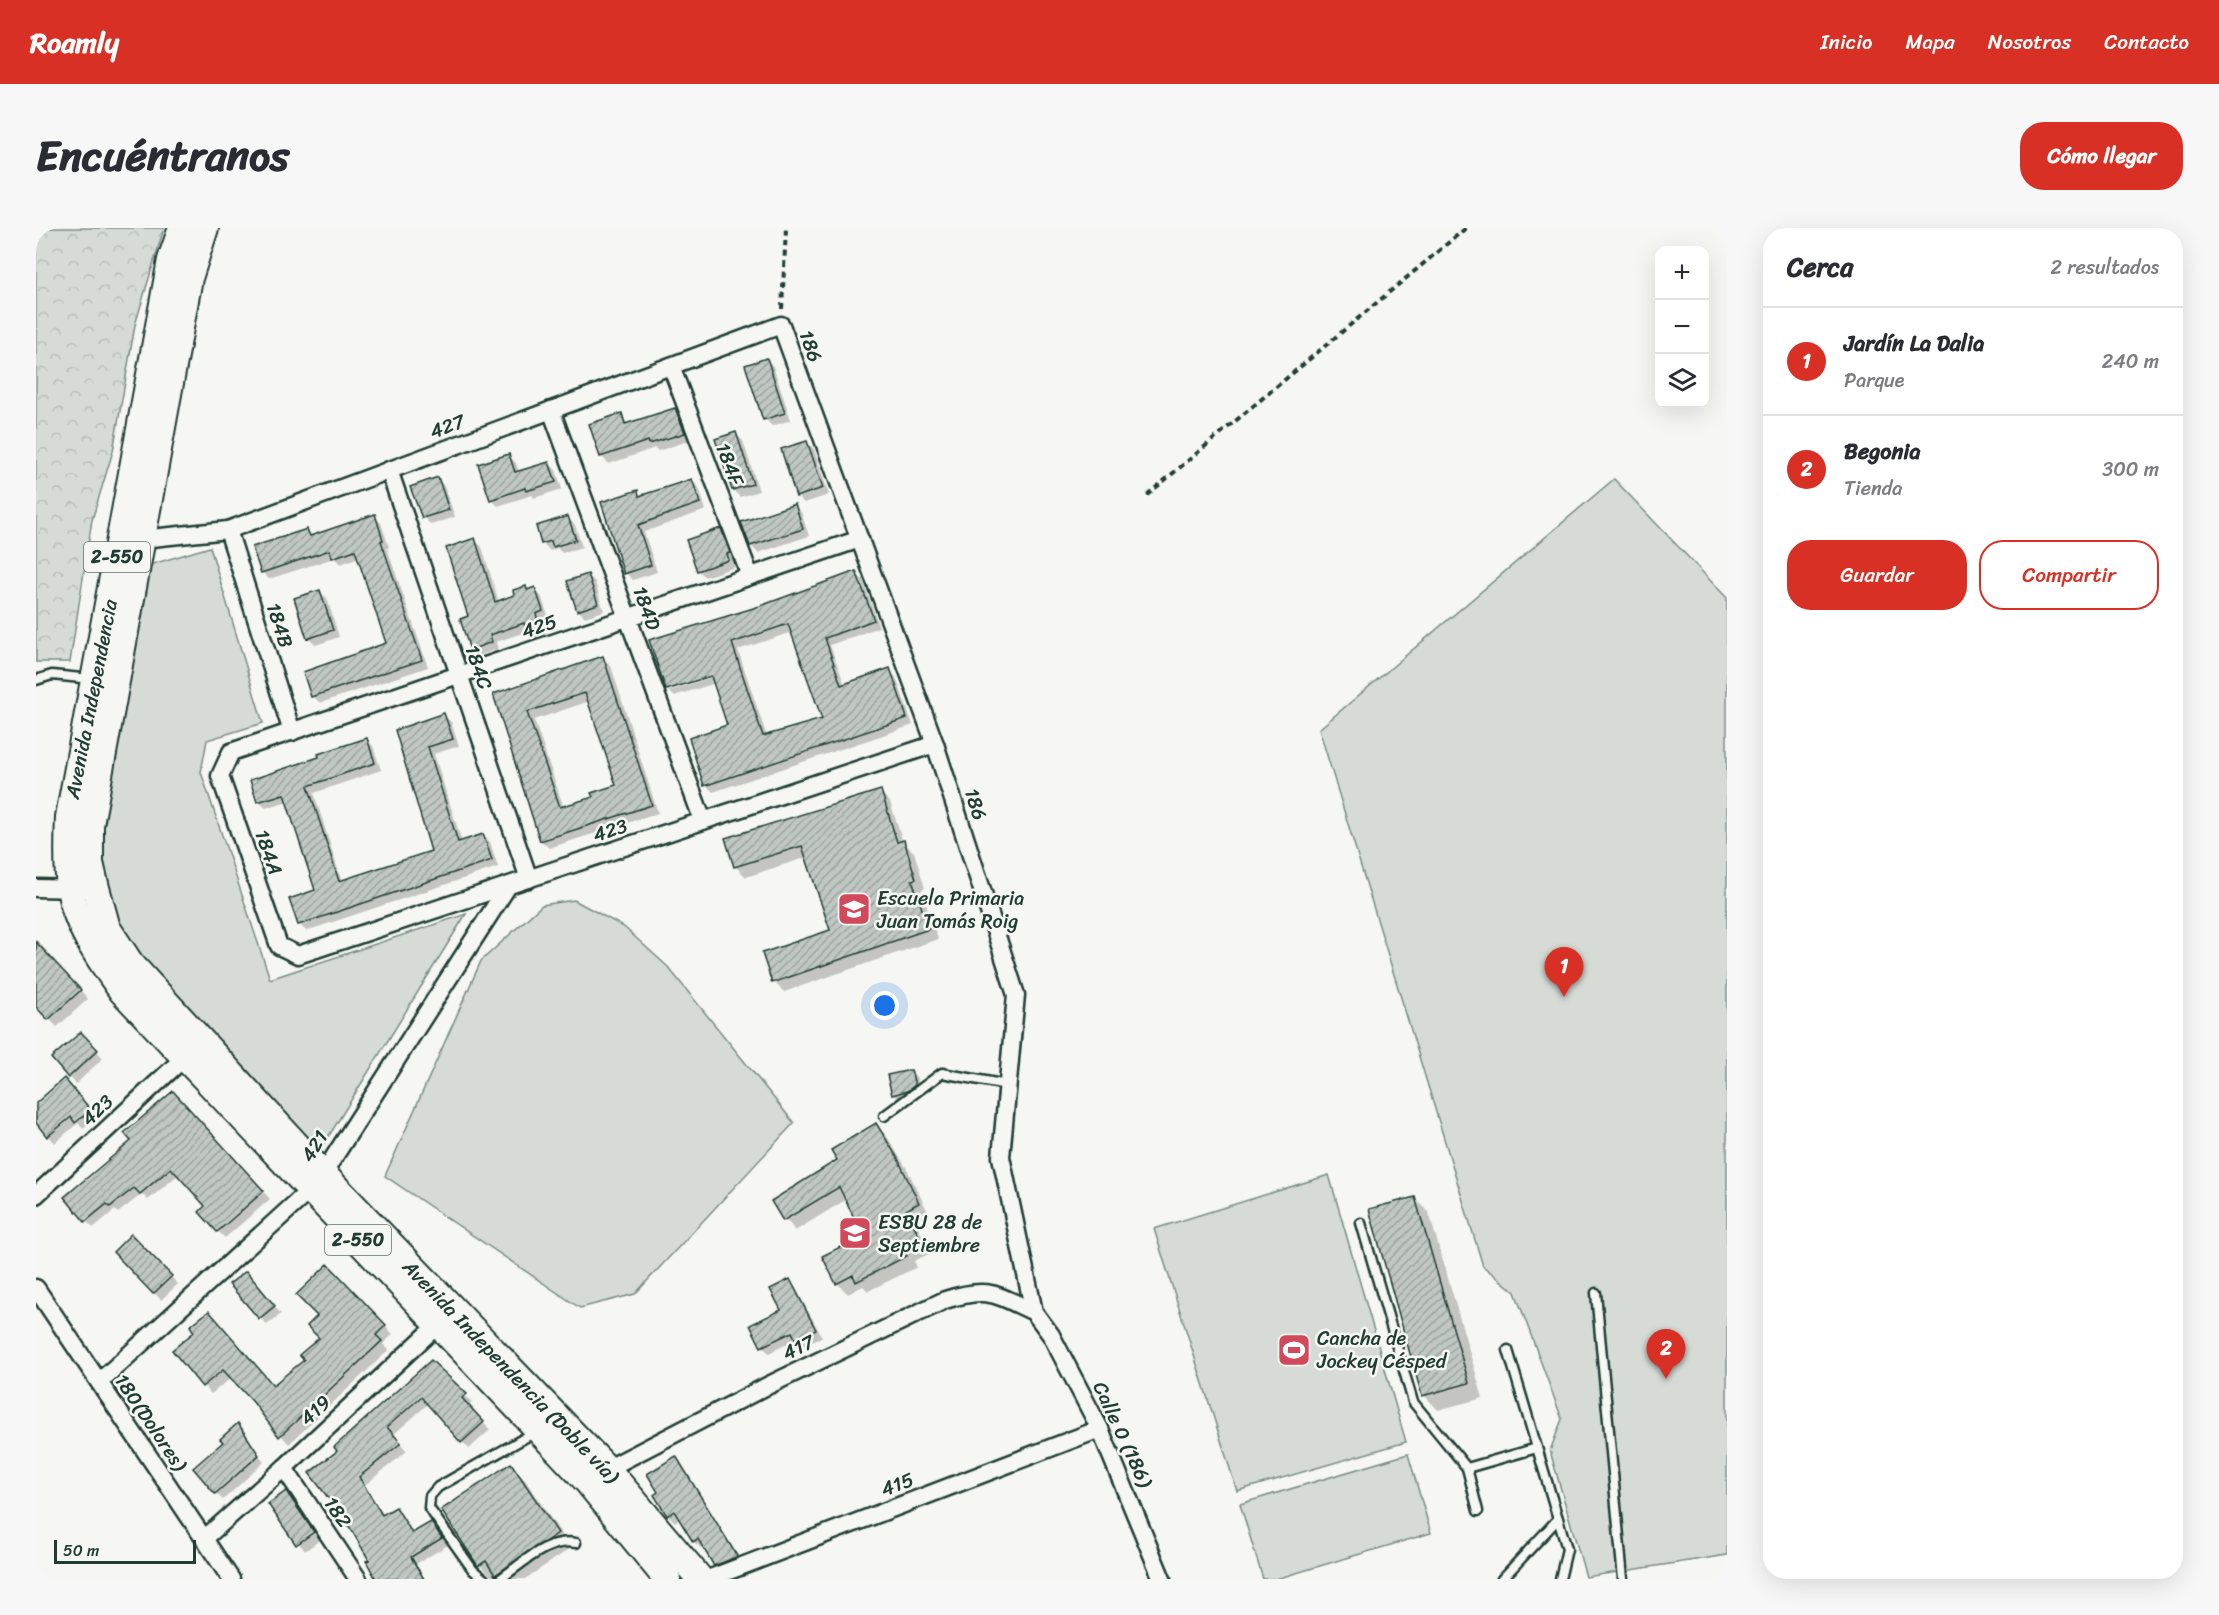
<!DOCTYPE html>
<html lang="es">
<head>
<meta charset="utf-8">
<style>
  body { margin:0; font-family:Sriracha,sans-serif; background:#f7f7f7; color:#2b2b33 }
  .controls { position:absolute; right:18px; top:18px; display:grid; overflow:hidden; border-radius:12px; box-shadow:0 6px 24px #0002 }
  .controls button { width:54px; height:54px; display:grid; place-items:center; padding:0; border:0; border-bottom:2px solid #e1e1e2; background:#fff; color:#2b2b33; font:30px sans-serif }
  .scale { position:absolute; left:18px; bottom:15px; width:142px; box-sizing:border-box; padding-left:6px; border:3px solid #1f3d34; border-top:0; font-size:16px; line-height:21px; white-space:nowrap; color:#1f3d34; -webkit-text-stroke:4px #f6f6f2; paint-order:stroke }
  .you { position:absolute; left:849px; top:778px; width:21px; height:21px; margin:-15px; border:4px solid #fff; border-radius:50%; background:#1a73e8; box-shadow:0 0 0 9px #1a73e833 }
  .badge { display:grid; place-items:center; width:39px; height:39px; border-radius:50%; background:#d93025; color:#fff; font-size:20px; font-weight:700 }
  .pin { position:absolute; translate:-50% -50px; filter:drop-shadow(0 2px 3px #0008) }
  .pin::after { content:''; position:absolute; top:32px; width:21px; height:18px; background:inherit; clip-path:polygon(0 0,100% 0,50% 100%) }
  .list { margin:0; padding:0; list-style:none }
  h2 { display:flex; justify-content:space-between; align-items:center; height:78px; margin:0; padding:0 24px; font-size:26px }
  h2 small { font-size:20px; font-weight:400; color:#7c7c81 }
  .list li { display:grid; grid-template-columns:39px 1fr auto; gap:18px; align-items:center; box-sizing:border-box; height:108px; padding:0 24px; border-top:2px solid #e1e1e2 }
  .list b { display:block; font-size:22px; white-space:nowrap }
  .list p { margin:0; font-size:20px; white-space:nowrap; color:#7c7c81 }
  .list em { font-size:20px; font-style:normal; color:#7c7c81 }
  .actions { display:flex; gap:12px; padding:18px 24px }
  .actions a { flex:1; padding:14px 0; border:2px solid #d93025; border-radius:24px; text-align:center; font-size:21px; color:#d93025 }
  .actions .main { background:#d93025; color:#fff }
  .icon { flex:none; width:33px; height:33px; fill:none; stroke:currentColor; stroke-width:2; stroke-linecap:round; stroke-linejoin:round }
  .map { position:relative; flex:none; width:1691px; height:1351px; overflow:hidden; border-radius:24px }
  header { display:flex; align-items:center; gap:36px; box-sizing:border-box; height:84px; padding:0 30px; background:#d93025; color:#fff }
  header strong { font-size:28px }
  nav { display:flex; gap:33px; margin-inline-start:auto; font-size:21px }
  .intro { display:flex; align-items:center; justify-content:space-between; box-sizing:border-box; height:144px; padding:0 36px }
  h1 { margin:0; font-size:42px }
  .button { padding:15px 27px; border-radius:24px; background:#d93025; color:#fff; font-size:21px; font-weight:700 }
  main { display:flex; gap:36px; padding:0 36px }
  aside { flex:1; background:#fff; border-radius:24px; box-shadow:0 6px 24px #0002 }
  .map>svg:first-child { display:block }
  .green { fill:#d6dbd6; stroke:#7a8c85; stroke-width:1.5 }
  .forest { fill:url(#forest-crowns); stroke:#7a8c85; stroke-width:1.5 }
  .shadow { fill:#0003; fill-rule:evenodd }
  .building { fill:url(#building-hatch); stroke:#1f3d34; stroke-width:1.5; fill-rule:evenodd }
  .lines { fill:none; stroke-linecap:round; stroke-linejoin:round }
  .lane-casing { stroke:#1f3d34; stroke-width:13 }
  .street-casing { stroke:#1f3d34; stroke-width:21 }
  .primary-casing { stroke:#1f3d34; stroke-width:30 }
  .path { stroke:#1f3d34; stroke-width:4; stroke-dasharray:6 4.5; stroke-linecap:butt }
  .lane { stroke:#f6f6f2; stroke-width:8 }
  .street { stroke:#f6f6f2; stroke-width:16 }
  .primary { stroke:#f6f6f2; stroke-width:26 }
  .labels { text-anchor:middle; stroke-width:5; stroke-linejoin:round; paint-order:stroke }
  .shield { fill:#f6f6f2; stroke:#60746d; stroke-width:1.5 }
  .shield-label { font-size:18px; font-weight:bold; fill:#1f3d34 }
  .street-label { font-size:20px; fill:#1f3d34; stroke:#f6f6f2 }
  .poi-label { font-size:20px; fill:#1f3d34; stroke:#f6f6f2; text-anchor:start }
</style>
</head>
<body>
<header>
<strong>Roamly</strong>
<nav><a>Inicio</a><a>Mapa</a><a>Nosotros</a><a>Contacto</a></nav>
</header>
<div class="intro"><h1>Encuéntranos</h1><a class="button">Cómo llegar</a></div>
<main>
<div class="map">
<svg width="1691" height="1351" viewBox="0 0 1691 1351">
  <defs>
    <pattern id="forest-crowns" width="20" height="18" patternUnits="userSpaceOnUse" patternTransform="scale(1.5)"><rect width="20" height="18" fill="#d6dbd6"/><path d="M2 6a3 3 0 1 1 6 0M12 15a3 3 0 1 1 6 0" fill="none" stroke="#b7bdb8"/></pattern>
    <pattern id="building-hatch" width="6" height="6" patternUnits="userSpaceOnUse" patternTransform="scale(1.5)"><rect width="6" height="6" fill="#c1c8c3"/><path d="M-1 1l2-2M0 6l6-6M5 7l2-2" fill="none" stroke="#9ca49f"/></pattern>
  </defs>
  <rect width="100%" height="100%" fill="#f6f6f2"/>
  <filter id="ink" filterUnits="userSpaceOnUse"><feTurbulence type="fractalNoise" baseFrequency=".0167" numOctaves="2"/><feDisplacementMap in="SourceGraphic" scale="12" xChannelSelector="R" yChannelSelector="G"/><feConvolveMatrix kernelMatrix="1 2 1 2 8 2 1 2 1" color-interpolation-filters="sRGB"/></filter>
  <g filter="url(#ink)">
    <g class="green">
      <path d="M 1578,251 L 1691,370 L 1691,1327 L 1550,1349 L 1514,1223 L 1526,1191 L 1479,1064 L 1447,1038 L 1283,501 Z"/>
      <path d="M 174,319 L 227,495 L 171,512 L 165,544 L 234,751 L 430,686 L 283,924 L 96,721 L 72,677 L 62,605 L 113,337 Z"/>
      <path d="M 538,672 L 588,699 L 632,739 L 758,895 L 599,1066 L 544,1080 L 349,948 L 445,733 L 506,677 Z"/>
      <path d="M 1293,947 L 1370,1214 L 1201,1263 L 1118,1001 Z"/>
      <path d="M 1372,1226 L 1395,1305 L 1240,1351 L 1227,1351 L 1204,1276 Z"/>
    </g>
    <path class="forest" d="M 0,0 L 128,0 L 99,97 L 77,223 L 56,292 L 34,434 L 0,434 Z"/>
    <g class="shadow">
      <path d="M 730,131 L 737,138 L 755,192 L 736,198 L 729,191 Z"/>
      <path d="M 639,181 L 646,188 L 655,212 L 622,223 L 619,220 L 573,236 L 566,229 L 555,196 L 585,187 L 593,197 Z"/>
      <path d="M 700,206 L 707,213 L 723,263 L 704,269 L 697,262 Z"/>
      <path d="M 771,214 L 778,221 L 793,267 L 768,275 L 761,268 Z"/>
      <path d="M 473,228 L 480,235 L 483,244 L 513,235 L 520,242 L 526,261 L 498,270 L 496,267 L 462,278 L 455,271 Z"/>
      <path d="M 401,251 L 408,258 L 419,289 L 395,297 L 388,290 L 376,260 Z"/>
      <path d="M 656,253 L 663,260 L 670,282 L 608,304 L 621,344 L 597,352 L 590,345 L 601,264 L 606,269 Z"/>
      <path d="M 758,277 L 765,284 L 773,308 L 722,325 L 715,318 L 707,295 Z"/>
      <path d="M 338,288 L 345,295 L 353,319 L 351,320 L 392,439 L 284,475 L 277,468 L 352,416 L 323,329 L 305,336 L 298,330 L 233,351 L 226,344 L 271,303 L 277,309 Z"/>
      <path d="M 532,290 L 539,297 L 546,319 L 526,325 L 521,320 L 514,323 L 507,316 L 501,299 Z"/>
      <path d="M 685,302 L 692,309 L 700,332 L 697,333 L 699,339 L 669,349 L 662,342 Z"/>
      <path d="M 439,312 L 446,319 L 463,374 L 480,368 L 490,360 L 493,363 L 498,361 L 505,368 L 513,390 L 506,393 L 510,406 L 499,410 L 492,403 L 460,414 L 462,421 L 442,428 L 435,421 Z"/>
      <path d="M 820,345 L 827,352 L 843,399 L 794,417 L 809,457 L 853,442 L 860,449 L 877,497 L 677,564 L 670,557 L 655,511 L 693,498 L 680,455 L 638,468 L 631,462 L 615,413 L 724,379 ZM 756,404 L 787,492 L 731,509 L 702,422 ZM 682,444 L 683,447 L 633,463 L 633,460 Z"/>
      <path d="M 552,347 L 559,354 L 568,383 L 549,389 L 542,382 Z"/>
      <path d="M 284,364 L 291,370 L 303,409 L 280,417 L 273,410 Z"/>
      <path d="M 567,430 L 575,438 L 622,585 L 513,620 L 505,613 L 458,467 ZM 554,473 L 582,558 L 559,570 L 528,580 L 498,492 Z"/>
      <path d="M 408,487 L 415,494 L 423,518 L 398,526 L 426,614 L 447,607 L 454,614 L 462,639 L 270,703 L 263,696 L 281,663 L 252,573 L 230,580 L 223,574 L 216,553 L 285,530 L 330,511 L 337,518 L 345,542 L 278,565 L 306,654 L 397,624 L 361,503 Z"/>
      <path d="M 844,564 L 854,574 L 867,614 L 878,624 L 889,660 L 885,662 L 902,711 L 748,764 L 738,754 L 796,703 L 772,629 L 710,649 L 700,639 L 691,611 Z"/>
      <path d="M 0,711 L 52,771 L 21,799 L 0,777 Z"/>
      <path d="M 52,813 L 67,830 L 40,856 L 17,831 Z"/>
      <path d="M 874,843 L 881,850 L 885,865 L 864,873 L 857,866 Z"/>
      <path d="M 35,859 L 61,890 L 47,901 L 42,895 L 19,915 L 0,893 L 0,876 Z"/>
      <path d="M 144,872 L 234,971 L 189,1010 L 182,1003 L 171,978 L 142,947 L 112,972 L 106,966 L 82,985 L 79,982 L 57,1000 L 50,993 Z"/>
      <path d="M 839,897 L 850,907 L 871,941 L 893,986 L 879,993 L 895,1025 L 878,1033 L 881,1039 L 832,1063 L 827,1058 L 812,1066 L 801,1055 L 829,1008 L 811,971 L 759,1003 L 737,973 L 803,933 Z"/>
      <path d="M 1379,971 L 1393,985 L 1447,1170 L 1402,1182 L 1388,1167 Z"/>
      <path d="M 95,1008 L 142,1056 L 125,1072 L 79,1024 Z"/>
      <path d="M 292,1038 L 357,1106 L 347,1116 L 353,1122 L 253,1216 L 195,1150 L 175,1166 L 138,1123 L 238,1159 L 270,1132 L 286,1110 L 283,1088 Z"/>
      <path d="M 216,1052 L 245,1086 L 231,1097 L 195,1056 Z"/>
      <path d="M 754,1053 L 760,1060 L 786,1109 L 768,1118 L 761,1111 L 733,1125 L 726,1118 L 747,1083 Z"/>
      <path d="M 395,1134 L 436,1174 L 432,1178 L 454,1202 L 433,1221 L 392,1176 L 357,1207 L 371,1223 L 329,1257 L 348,1288 L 360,1280 L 378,1306 L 395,1296 L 412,1317 L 380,1336 L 389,1351 L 341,1351 L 332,1334 L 335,1332 L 318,1304 L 309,1298 L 303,1280 L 303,1223 Z"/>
      <path d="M 202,1197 L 228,1234 L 187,1272 L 180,1265 L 189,1214 Z"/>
      <path d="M 639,1230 L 646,1237 L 706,1335 L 685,1343 L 668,1318 L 665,1320 L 658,1314 L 644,1291 L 639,1294 L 632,1287 L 624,1265 Z"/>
      <path d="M 475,1237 L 489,1252 L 535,1320 L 489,1351 L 466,1351 L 463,1348 L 458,1351 L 444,1337 Z"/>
      <path d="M 250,1265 L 284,1312 L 269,1323 L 234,1276 Z"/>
    </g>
    <g class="building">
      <path d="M 731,130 L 749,185 L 727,192 L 709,137 Z"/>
      <path d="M 639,180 L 649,205 L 613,216 L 612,213 L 564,229 L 553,196 L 586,185 L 589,196 Z"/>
      <path d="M 700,204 L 717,256 L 696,262 L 679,211 Z"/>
      <path d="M 771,213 L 787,260 L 760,269 L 745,221 Z"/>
      <path d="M 473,226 L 479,244 L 513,234 L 520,254 L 490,263 L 489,260 L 454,272 L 442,236 Z"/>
      <path d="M 402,249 L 413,282 L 386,290 L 374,259 Z"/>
      <path d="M 656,251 L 664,275 L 602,297 L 615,337 L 588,346 L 565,274 L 602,262 L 603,268 Z"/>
      <path d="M 759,276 L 767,301 L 714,318 L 705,294 Z"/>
      <path d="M 339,286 L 347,312 L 345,313 L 386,432 L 275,469 L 267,444 L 350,415 L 319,322 L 296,330 L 294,322 L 225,345 L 216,319 L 271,301 L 274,308 Z"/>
      <path d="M 532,288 L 540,312 L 517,319 L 515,313 L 505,316 L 500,298 Z"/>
      <path d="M 685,300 L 694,325 L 691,326 L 693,332 L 661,343 L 650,312 Z"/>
      <path d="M 439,310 L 459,374 L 478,367 L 477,362 L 490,358 L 491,362 L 499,359 L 507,383 L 500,386 L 504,399 L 491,404 L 488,395 L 454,407 L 456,414 L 434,422 L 424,391 L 432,388 L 410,320 Z"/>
      <path d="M 820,343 L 838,392 L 789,410 L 805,457 L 854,440 L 871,490 L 668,558 L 653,510 L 691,497 L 675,448 L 630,462 L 613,412 L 724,378 ZM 752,396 L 786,491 L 727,508 L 696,415 Z"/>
      <path d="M 552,346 L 562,376 L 541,383 L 531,353 Z"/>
      <path d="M 284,362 L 297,402 L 271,411 L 258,370 Z"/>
      <path d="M 567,428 L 616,577 L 504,613 L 457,466 ZM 549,465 L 580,557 L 555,565 L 557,569 L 524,579 L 491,484 Z"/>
      <path d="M 408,485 L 417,511 L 392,519 L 422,614 L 447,606 L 456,632 L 262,697 L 253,671 L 279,662 L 248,566 L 221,574 L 214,552 L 283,529 L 282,526 L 331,510 L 339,535 L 272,558 L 303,653 L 395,623 L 359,502 Z"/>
      <path d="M 845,562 L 861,614 L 868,612 L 880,651 L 876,652 L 893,701 L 736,755 L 726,725 L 794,702 L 766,618 L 698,639 L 689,610 Z"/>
      <path d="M 0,714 L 45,762 L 12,792 L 0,779 Z"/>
      <path d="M 45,804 L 62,822 L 32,850 L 15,830 Z"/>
      <path d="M 875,842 L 879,857 L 871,863 L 856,867 L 851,847 Z"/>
      <path d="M 28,850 L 55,882 L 39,895 L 35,889 L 11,909 L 0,895 L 0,875 Z"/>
      <path d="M 137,863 L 228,963 L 181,1004 L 163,984 L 169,978 L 135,940 L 104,966 L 98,960 L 74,979 L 71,976 L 49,994 L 28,969 L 95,913 L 88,905 Z"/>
      <path d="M 840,895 L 861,929 L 883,975 L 870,982 L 886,1014 L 868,1022 L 871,1028 L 820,1054 L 817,1047 L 800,1056 L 786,1028 L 827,1008 L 803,959 L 747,993 L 735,973 L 801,932 L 795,922 Z"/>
      <path d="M 1379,969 L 1433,1155 L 1386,1168 L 1333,981 Z"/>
      <path d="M 95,1006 L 136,1048 L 117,1066 L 77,1024 Z"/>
      <path d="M 292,1036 L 350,1097 L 340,1107 L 346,1113 L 243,1209 L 217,1174 L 187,1142 L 166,1159 L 136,1122 L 158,1104 L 154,1098 L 173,1083 L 237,1157 L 268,1132 L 263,1127 L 283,1110 L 271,1098 L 281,1088 L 260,1067 Z"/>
      <path d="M 210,1043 L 239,1078 L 223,1091 L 193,1056 Z"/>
      <path d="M 754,1051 L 780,1102 L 760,1112 L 756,1104 L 725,1119 L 714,1097 L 745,1082 L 734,1061 Z"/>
      <path d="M 395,1132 L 431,1166 L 426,1170 L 448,1194 L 425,1215 L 385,1169 L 351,1199 L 365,1215 L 323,1249 L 346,1287 L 360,1279 L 376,1305 L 395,1294 L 406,1310 L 375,1329 L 388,1351 L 340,1351 L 330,1333 L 333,1332 L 312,1296 L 308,1299 L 298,1281 L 300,1280 L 273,1245 L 301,1223 L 298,1219 Z"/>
      <path d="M 202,1195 L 223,1227 L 179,1266 L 157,1240 L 187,1214 L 184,1211 Z"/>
      <path d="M 640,1228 L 701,1328 L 700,1329 L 678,1338 L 662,1311 L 657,1314 L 638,1283 L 631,1288 L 618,1267 L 622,1264 L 611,1246 Z"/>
      <path d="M 475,1235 L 522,1305 L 459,1347 L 450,1333 L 442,1338 L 405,1282 Z"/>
      <path d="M 250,1263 L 278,1304 L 260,1317 L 232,1276 Z"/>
    </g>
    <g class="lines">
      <g class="lane-casing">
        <g id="lane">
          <path d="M 0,452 L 16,447 L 55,451"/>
          <path d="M 848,888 L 906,845 L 971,857"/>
          <path d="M 1325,995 L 1377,1174 L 1431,1240 L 1442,1283"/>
          <path d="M 1560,1065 L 1587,1351"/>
          <path d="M 1472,1122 L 1531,1321 L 1524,1351"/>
          <path d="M 1431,1240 L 1501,1220"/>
          <path d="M 448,1351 L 437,1342 L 393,1280 L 394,1268 L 402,1259 L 499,1204"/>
          <path d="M 464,1351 C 486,1336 512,1309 540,1315"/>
          <path d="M 1466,1351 L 1522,1291"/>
        </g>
      </g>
      <g class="street-casing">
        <g id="street">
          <path d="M 635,138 L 714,348"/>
          <path d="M 515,182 L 667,593"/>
          <path d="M 353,242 L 493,651"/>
          <path d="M 192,302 L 256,504"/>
          <path d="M 824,311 L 195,524 L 184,548 L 243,718 L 262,727 L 899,516"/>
          <path d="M 96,312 L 192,302 L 745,97 L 899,516 L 980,767 L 965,929 L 998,1084 L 1015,1107 L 1064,1201 L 1126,1351"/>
          <path d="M 0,660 L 44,661"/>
          <path d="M 0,967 L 150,828"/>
          <path d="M 0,1060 L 195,1351"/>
          <path d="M 63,1154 L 274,962 L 287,946 L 472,658"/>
          <path d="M 248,1240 L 322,1351"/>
          <path d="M 563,1245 L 729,1159 L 909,1072 C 952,1058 959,1066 998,1084"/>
          <path d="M 169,1310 L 248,1240 L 408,1091"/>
          <path d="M 672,1351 L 1064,1201"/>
        </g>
      </g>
      <g class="primary-casing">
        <g id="primary">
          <path d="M 146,0 L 135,32 L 33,589 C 32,612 31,636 34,659 C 39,697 64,732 86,763 L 551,1253 L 631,1351"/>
          <path d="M 169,0 L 153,50 L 54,597 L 54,635 L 60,660 L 71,700 L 94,735 L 287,946 L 570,1240 L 664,1351"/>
        </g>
      </g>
      <g class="path">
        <path d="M 746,81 L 750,0"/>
        <path d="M 1111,267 L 1430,0"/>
      </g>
      <use href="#lane" class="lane"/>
      <use href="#street" class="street"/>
      <use href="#primary" class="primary"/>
    </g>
  </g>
  <defs>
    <g id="school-square" transform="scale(1.725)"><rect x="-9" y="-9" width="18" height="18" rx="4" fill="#d1495b" stroke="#f6f6f2"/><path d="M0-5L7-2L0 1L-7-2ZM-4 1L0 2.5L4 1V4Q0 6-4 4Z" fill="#fff"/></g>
    <g id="stadium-square" transform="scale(1.725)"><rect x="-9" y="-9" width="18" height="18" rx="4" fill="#d1495b" stroke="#f6f6f2"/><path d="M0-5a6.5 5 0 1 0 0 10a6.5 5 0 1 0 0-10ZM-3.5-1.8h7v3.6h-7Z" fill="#fff"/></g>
  </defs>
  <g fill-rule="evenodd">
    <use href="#school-square" x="818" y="681"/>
    <use href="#school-square" x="819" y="1005"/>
    <use href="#stadium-square" x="1258" y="1122"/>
  </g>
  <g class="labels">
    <g class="shield">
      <rect x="48" y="314" width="66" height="30" rx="4.5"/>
      <rect x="289" y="997" width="66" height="30" rx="4.5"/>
    </g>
    <g class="shield-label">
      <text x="81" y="335">2-550</text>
      <text x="322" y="1018">2-550</text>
    </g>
    <g class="street-label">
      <text transform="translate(775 118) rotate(70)" y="7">186</text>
      <text transform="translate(411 198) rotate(-20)" y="7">427</text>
      <text transform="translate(694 236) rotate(69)" y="7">184F</text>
      <text transform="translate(611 380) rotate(70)" y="7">184D</text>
      <text transform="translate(244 397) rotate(72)" y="7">184B</text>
      <text transform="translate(503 398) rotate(-19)" y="7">425</text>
      <text transform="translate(443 439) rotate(71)" y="7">184C</text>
      <text transform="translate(55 471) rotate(-79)" y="7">Avenida Independencia</text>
      <text transform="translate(940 576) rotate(72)" y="7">186</text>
      <text transform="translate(574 602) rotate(-18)" y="7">423</text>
      <text transform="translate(233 624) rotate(71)" y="7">184A</text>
      <text transform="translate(61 882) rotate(-43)" y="7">423</text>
      <text transform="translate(278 918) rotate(-58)" y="7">421</text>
      <text transform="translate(762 1119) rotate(-26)" y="7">417</text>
      <text transform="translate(475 1143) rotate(46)" y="7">Avenida Independencia (Doble vía)</text>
      <text transform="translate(279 1182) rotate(-43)" y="7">419</text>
      <text transform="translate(115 1194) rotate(56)" y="7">180(Dolores)</text>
      <text transform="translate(1087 1206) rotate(65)" y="7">Calle 0 (186)</text>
      <text transform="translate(861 1256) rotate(-21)" y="7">415</text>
      <text transform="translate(302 1284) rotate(56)" y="7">182</text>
    </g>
    <g class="poi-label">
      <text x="841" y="677">Escuela Primaria<tspan x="841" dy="23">Juan Tomás Roig</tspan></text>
      <text x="842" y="1001">ESBU 28 de<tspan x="842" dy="23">Septiembre</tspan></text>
      <text x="1281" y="1117">Cancha de<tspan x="1281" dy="23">Jockey Césped</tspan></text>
    </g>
  </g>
</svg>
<div class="controls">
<button>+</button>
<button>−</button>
<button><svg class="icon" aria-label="layers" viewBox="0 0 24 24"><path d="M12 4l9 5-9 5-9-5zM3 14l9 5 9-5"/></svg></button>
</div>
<div class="scale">50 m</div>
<div class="you"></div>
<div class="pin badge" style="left:1528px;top:769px">1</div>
<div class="pin badge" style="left:1630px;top:1151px">2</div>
</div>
<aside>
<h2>Cerca<small>2 resultados</small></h2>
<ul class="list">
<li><span class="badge">1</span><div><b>Jardín La Dalia</b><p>Parque</p></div><em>240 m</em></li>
<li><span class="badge">2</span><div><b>Begonia</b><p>Tienda</p></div><em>300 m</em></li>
</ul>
<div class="actions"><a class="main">Guardar</a><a>Compartir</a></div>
</aside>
</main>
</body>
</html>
